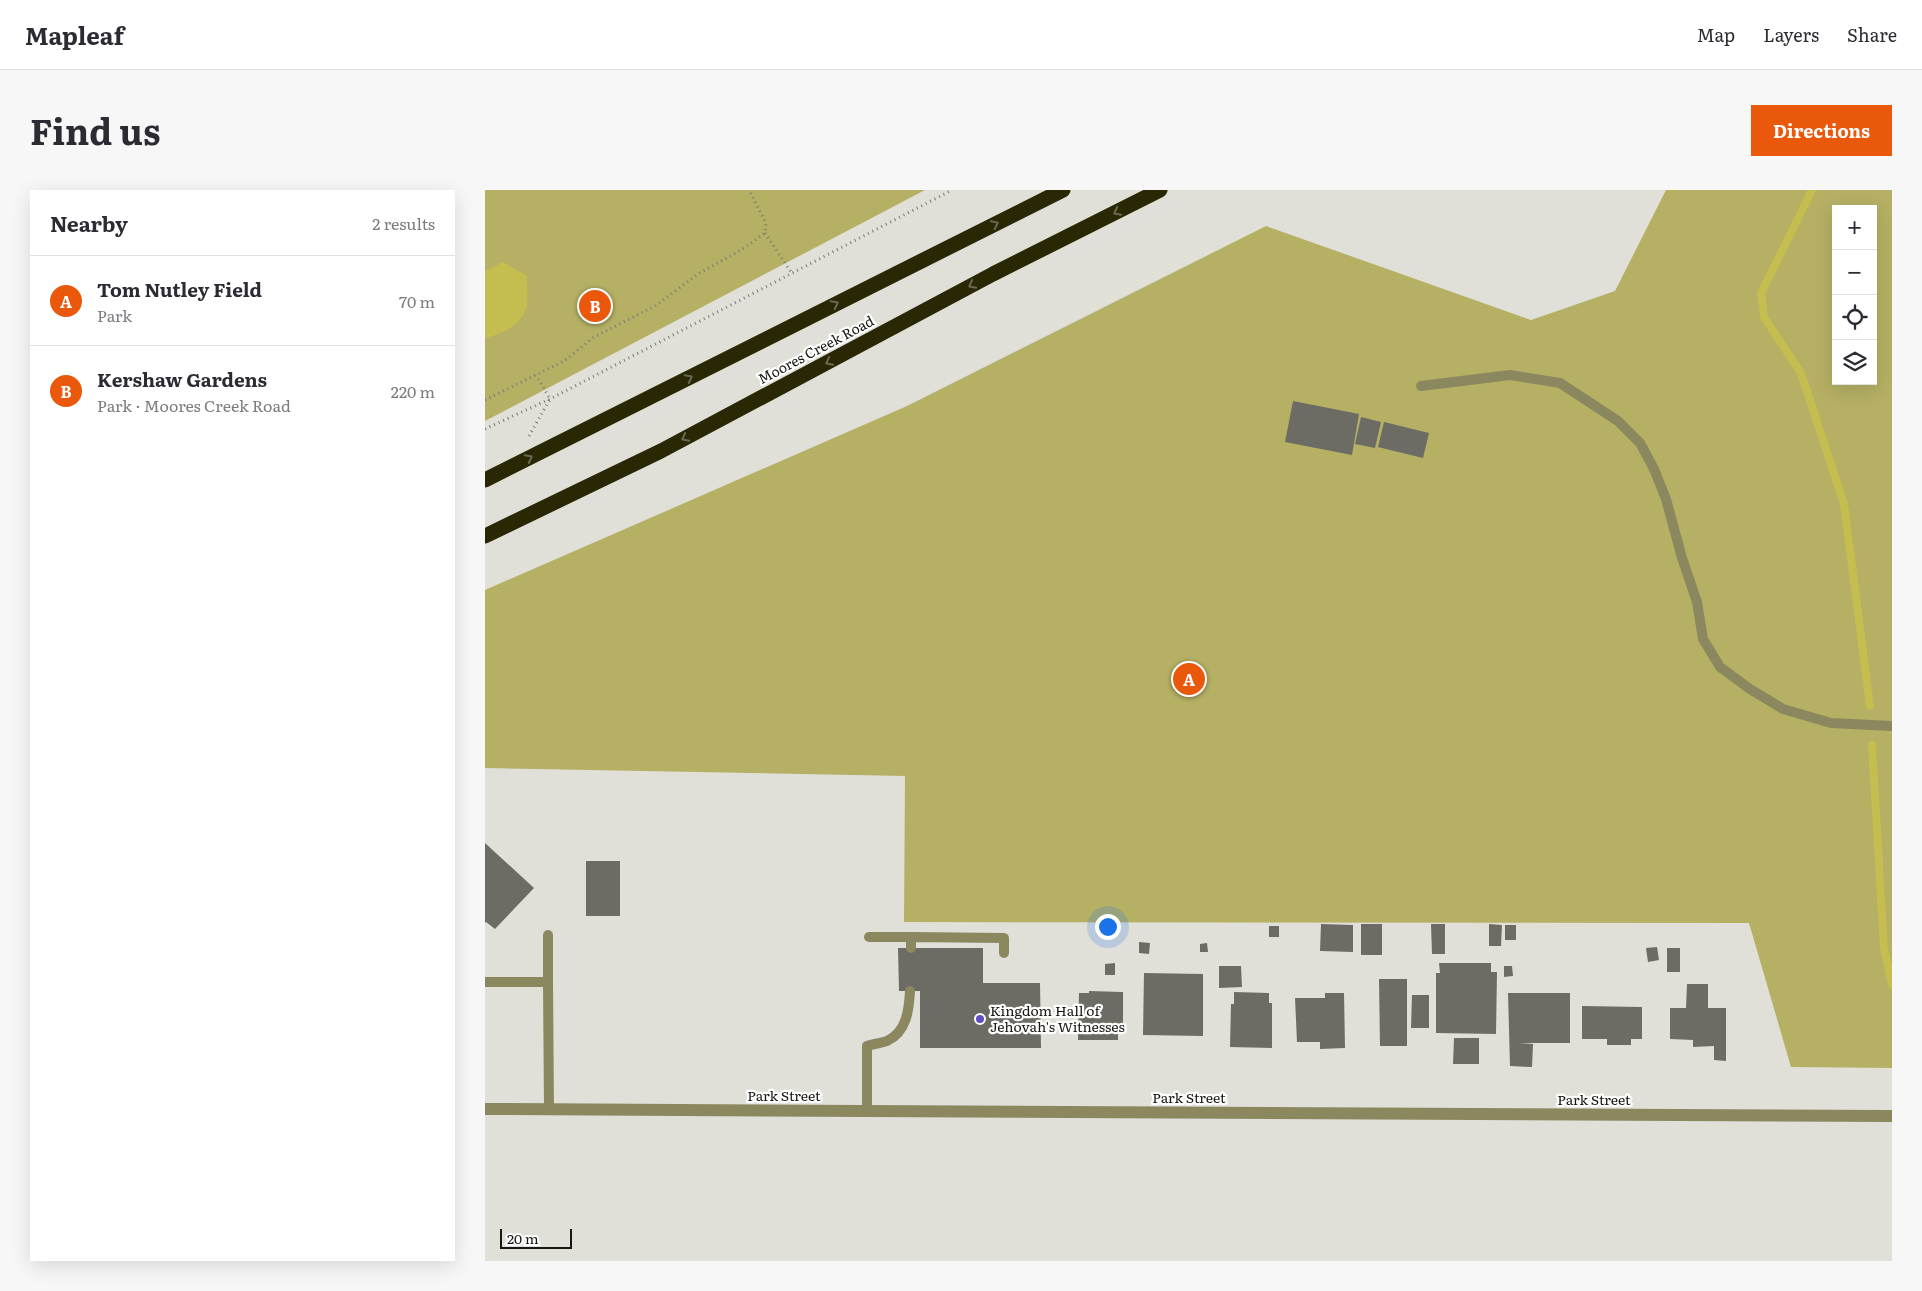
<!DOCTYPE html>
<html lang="en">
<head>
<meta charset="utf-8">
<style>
  body { margin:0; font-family:Literata,serif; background:#f7f7f7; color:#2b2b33 }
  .controls { position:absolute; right:15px; top:15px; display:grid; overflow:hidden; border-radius:0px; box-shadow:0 5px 20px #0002 }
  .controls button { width:45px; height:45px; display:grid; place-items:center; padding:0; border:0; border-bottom:1px solid #e1e1e2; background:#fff; color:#2b2b33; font:25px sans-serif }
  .scale { position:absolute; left:15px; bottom:12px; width:72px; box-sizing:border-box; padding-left:5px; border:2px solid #171715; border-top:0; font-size:14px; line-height:18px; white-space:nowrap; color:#171715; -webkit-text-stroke:4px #fffffe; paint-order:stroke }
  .you { position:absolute; left:622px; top:736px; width:18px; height:18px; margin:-12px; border:4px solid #fff; border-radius:50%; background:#1a73e8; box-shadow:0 0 0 8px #1a73e833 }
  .badge { display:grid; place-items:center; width:32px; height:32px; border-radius:50%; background:#ea580c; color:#fff; font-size:16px; font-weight:700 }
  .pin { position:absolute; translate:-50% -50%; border:2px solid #fff; box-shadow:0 1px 5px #0006 }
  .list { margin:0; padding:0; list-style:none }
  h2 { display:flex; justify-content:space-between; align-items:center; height:65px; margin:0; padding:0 20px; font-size:21px }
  h2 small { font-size:16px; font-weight:400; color:#7c7c81 }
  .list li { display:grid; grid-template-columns:32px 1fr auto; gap:15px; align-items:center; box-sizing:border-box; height:90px; padding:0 20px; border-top:1px solid #e1e1e2 }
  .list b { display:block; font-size:19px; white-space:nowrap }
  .list p { margin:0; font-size:16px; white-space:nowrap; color:#7c7c81 }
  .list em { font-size:16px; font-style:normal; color:#7c7c81 }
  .icon { flex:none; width:28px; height:28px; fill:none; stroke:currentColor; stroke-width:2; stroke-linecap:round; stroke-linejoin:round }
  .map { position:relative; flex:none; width:1407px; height:1071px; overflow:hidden; border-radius:0px }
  header { display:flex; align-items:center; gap:30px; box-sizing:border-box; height:70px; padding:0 25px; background:#fff; border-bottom:1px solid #e1e1e2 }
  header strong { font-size:24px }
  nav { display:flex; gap:28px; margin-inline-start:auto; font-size:18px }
  .intro { display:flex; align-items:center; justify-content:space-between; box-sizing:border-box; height:120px; padding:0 30px }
  h1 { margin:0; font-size:35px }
  .button { padding:12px 22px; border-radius:0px; background:#ea580c; color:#fff; font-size:18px; font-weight:700 }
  main { display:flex; gap:30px; padding:0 30px }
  aside { flex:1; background:#fff; border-radius:0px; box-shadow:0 5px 20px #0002 }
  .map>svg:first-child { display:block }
  .green { fill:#b5b064; fill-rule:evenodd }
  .water { fill:#c6bd51 }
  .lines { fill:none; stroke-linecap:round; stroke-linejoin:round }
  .stream { stroke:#c6bd51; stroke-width:8 }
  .building { fill:#6c6c65 }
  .path { stroke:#7b7b76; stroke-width:3; stroke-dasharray:1 4; stroke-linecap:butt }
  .lane { stroke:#8b885f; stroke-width:10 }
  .street { stroke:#8b885f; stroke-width:12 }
  .highway { stroke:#2a2804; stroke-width:15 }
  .oneway { stroke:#6a684f }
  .poi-dot { fill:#5f4cc5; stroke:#fffffe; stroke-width:2 }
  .labels { text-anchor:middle; stroke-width:4.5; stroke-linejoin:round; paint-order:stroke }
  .street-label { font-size:14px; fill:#171715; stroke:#fffffe }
  .poi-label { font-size:14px; fill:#171715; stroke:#fffffe; text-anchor:start }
</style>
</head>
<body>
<header>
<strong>Mapleaf</strong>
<nav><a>Map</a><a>Layers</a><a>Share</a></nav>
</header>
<div class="intro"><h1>Find us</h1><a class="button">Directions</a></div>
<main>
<aside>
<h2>Nearby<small>2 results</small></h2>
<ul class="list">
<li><span class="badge">A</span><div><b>Tom Nutley Field</b><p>Park</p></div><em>70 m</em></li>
<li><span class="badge">B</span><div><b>Kershaw Gardens</b><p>Park · Moores Creek Road</p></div><em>220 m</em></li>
</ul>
</aside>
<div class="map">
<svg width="1407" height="1071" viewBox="0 0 1407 1071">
  <rect width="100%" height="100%" fill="#e0e0d9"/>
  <g class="green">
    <path d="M 0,0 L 440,0 L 0,231 Z"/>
    <path d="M 1181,0 L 1407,0 L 1407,878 L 1306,877 L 1264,733 L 419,732 L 420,586 L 0,578 L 0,400 L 422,216 L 781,36 L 1046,130 L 1130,101 ZM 1351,19 L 1388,19 L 1388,191 L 1351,191 Z"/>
  </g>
  <path class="water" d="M 18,72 L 42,86 C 42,96 43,106 42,115 C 38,134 17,145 0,148 L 0,81 Z"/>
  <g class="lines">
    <g class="stream">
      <path d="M 1327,0 L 1276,103 L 1279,127 L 1316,183 L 1359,314 L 1385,516"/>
      <path d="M 1387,555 L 1399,758 L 1407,795"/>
    </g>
  </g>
  <g class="building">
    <path d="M 808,211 L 874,224 L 867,265 L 800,252 Z"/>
    <path d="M 876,227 L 896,232 L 890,258 L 870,254 Z"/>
    <path d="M 899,232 L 944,243 L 938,268 L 893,257 Z"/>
    <path d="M 0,653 L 49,698 L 10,739 L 1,732 L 0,733 Z"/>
    <rect x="101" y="671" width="34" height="55"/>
    <path d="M 836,734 L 868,735 L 868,762 L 835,761 Z"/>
    <rect x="876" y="734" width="21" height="31"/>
    <path d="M 946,734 L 960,734 L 960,764 L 947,764 Z"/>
    <path d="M 1004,734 L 1017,735 L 1016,756 L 1004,756 Z"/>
    <rect x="1020" y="735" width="11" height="15"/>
    <rect x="784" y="736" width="10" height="11"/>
    <path d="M 654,752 L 665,753 L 664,764 L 654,763 Z"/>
    <path d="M 722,753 L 723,762 L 715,762 L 715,754 Z"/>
    <path d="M 1172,757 L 1174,770 L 1163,772 L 1161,758 Z"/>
    <path d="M 413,758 L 498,758 L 498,793 L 555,793 L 556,858 L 435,858 L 435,801 L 414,801 Z"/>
    <rect x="1182" y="758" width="13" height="24"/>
    <path d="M 630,773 L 630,785 L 620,785 L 620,774 Z"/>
    <path d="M 954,773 L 1006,773 L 1006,782 L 1012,782 L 1011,844 L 951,843 L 951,783 L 955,783 Z"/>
    <path d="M 734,776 L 756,776 L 757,797 L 734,798 Z"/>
    <path d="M 1019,776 L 1027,776 L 1028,786 L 1019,787 Z"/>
    <path d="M 659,783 L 718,784 L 718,846 L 658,845 Z"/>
    <path d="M 894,789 L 922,789 L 922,856 L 895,856 Z"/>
    <path d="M 1202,794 L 1223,794 L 1223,818 L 1241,818 L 1241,871 L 1229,870 L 1229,856 L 1208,857 L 1208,850 L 1185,849 L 1185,818 L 1201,818 Z"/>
    <path d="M 604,801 L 638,802 L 638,842 L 633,842 L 633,850 L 593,850 L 594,803 L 604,803 Z"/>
    <path d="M 749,802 L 784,803 L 784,813 L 787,813 L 787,858 L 745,857 L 746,814 L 749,814 Z"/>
    <path d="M 840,803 L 859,803 L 860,858 L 835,859 L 835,852 L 812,852 L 810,808 L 840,808 Z"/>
    <path d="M 1023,803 L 1085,803 L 1085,853 L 1034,853 L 1048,854 L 1047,877 L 1025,876 Z"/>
    <path d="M 927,805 L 944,805 L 944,838 L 926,838 Z"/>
    <path d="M 1097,816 L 1157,817 L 1157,849 L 1146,849 L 1146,855 L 1122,855 L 1122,849 L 1097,849 Z"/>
    <path d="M 969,848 L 994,848 L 994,874 L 968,874 Z"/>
  </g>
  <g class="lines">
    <g class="path">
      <path d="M 280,43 L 306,82"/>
      <path d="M 0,210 L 79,171 L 109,147 L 170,116 L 213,84 L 256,60 L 280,43 L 281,33 L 264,0"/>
      <path d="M 0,239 L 65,209 L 467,0"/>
      <path d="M 44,246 L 65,209 L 51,185"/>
    </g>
    <g class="lane">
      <path d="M 936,196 L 1025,185 L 1075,193 L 1133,231 L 1155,253 L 1169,279 L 1181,309 L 1197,368 L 1212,412 L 1218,449 L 1235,477 L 1265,499 L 1298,519 L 1346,533 L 1407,536"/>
      <path d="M 384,747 L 426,747"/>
      <path d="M 426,758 L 426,747 L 519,748 L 519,763"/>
      <path d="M 0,792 L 63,792 L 64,919"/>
      <path d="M 63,792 L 63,745"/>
      <path d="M 382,921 L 382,856 C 388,854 396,853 402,851 C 422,842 424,819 425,801"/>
    </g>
    <path class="street" d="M 0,919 L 1407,926"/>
    <g class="highway">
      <path d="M 0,290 L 578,0"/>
      <path d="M 0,346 L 176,261 L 508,84 L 675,0"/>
    </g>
  </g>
  <defs><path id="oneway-chevron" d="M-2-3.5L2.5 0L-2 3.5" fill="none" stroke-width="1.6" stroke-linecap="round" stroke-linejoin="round" transform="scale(1.25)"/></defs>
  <g class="oneway">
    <use href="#oneway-chevron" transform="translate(632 22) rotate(153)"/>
    <use href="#oneway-chevron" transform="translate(510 34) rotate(-26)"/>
    <use href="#oneway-chevron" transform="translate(487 95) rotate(152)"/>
    <use href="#oneway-chevron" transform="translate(350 114) rotate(-27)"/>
    <use href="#oneway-chevron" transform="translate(344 172) rotate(152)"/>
    <use href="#oneway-chevron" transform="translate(204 188) rotate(-27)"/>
    <use href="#oneway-chevron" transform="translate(200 248) rotate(152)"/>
    <use href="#oneway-chevron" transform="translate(44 268) rotate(-27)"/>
  </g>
  <circle class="poi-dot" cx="495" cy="829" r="5"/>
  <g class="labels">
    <g class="street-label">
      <text transform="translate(331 160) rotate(-28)" y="5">Moores Creek Road</text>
      <text x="299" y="911">Park Street</text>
      <text x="704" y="913">Park Street</text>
      <text x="1109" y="915">Park Street</text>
    </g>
    <g class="poi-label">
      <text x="505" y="826">Kingdom Hall of<tspan x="505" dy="16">Jehovah's Witnesses</tspan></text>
    </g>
  </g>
</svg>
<div class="controls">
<button>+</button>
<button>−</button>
<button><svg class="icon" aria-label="locate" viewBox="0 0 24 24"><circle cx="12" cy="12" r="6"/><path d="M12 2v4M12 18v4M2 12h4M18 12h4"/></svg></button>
<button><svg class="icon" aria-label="layers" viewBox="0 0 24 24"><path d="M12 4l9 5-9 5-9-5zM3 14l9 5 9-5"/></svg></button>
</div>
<div class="scale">20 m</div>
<div class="you"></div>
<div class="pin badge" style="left:704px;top:489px">A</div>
<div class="pin badge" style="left:110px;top:116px">B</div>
</div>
</main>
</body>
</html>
